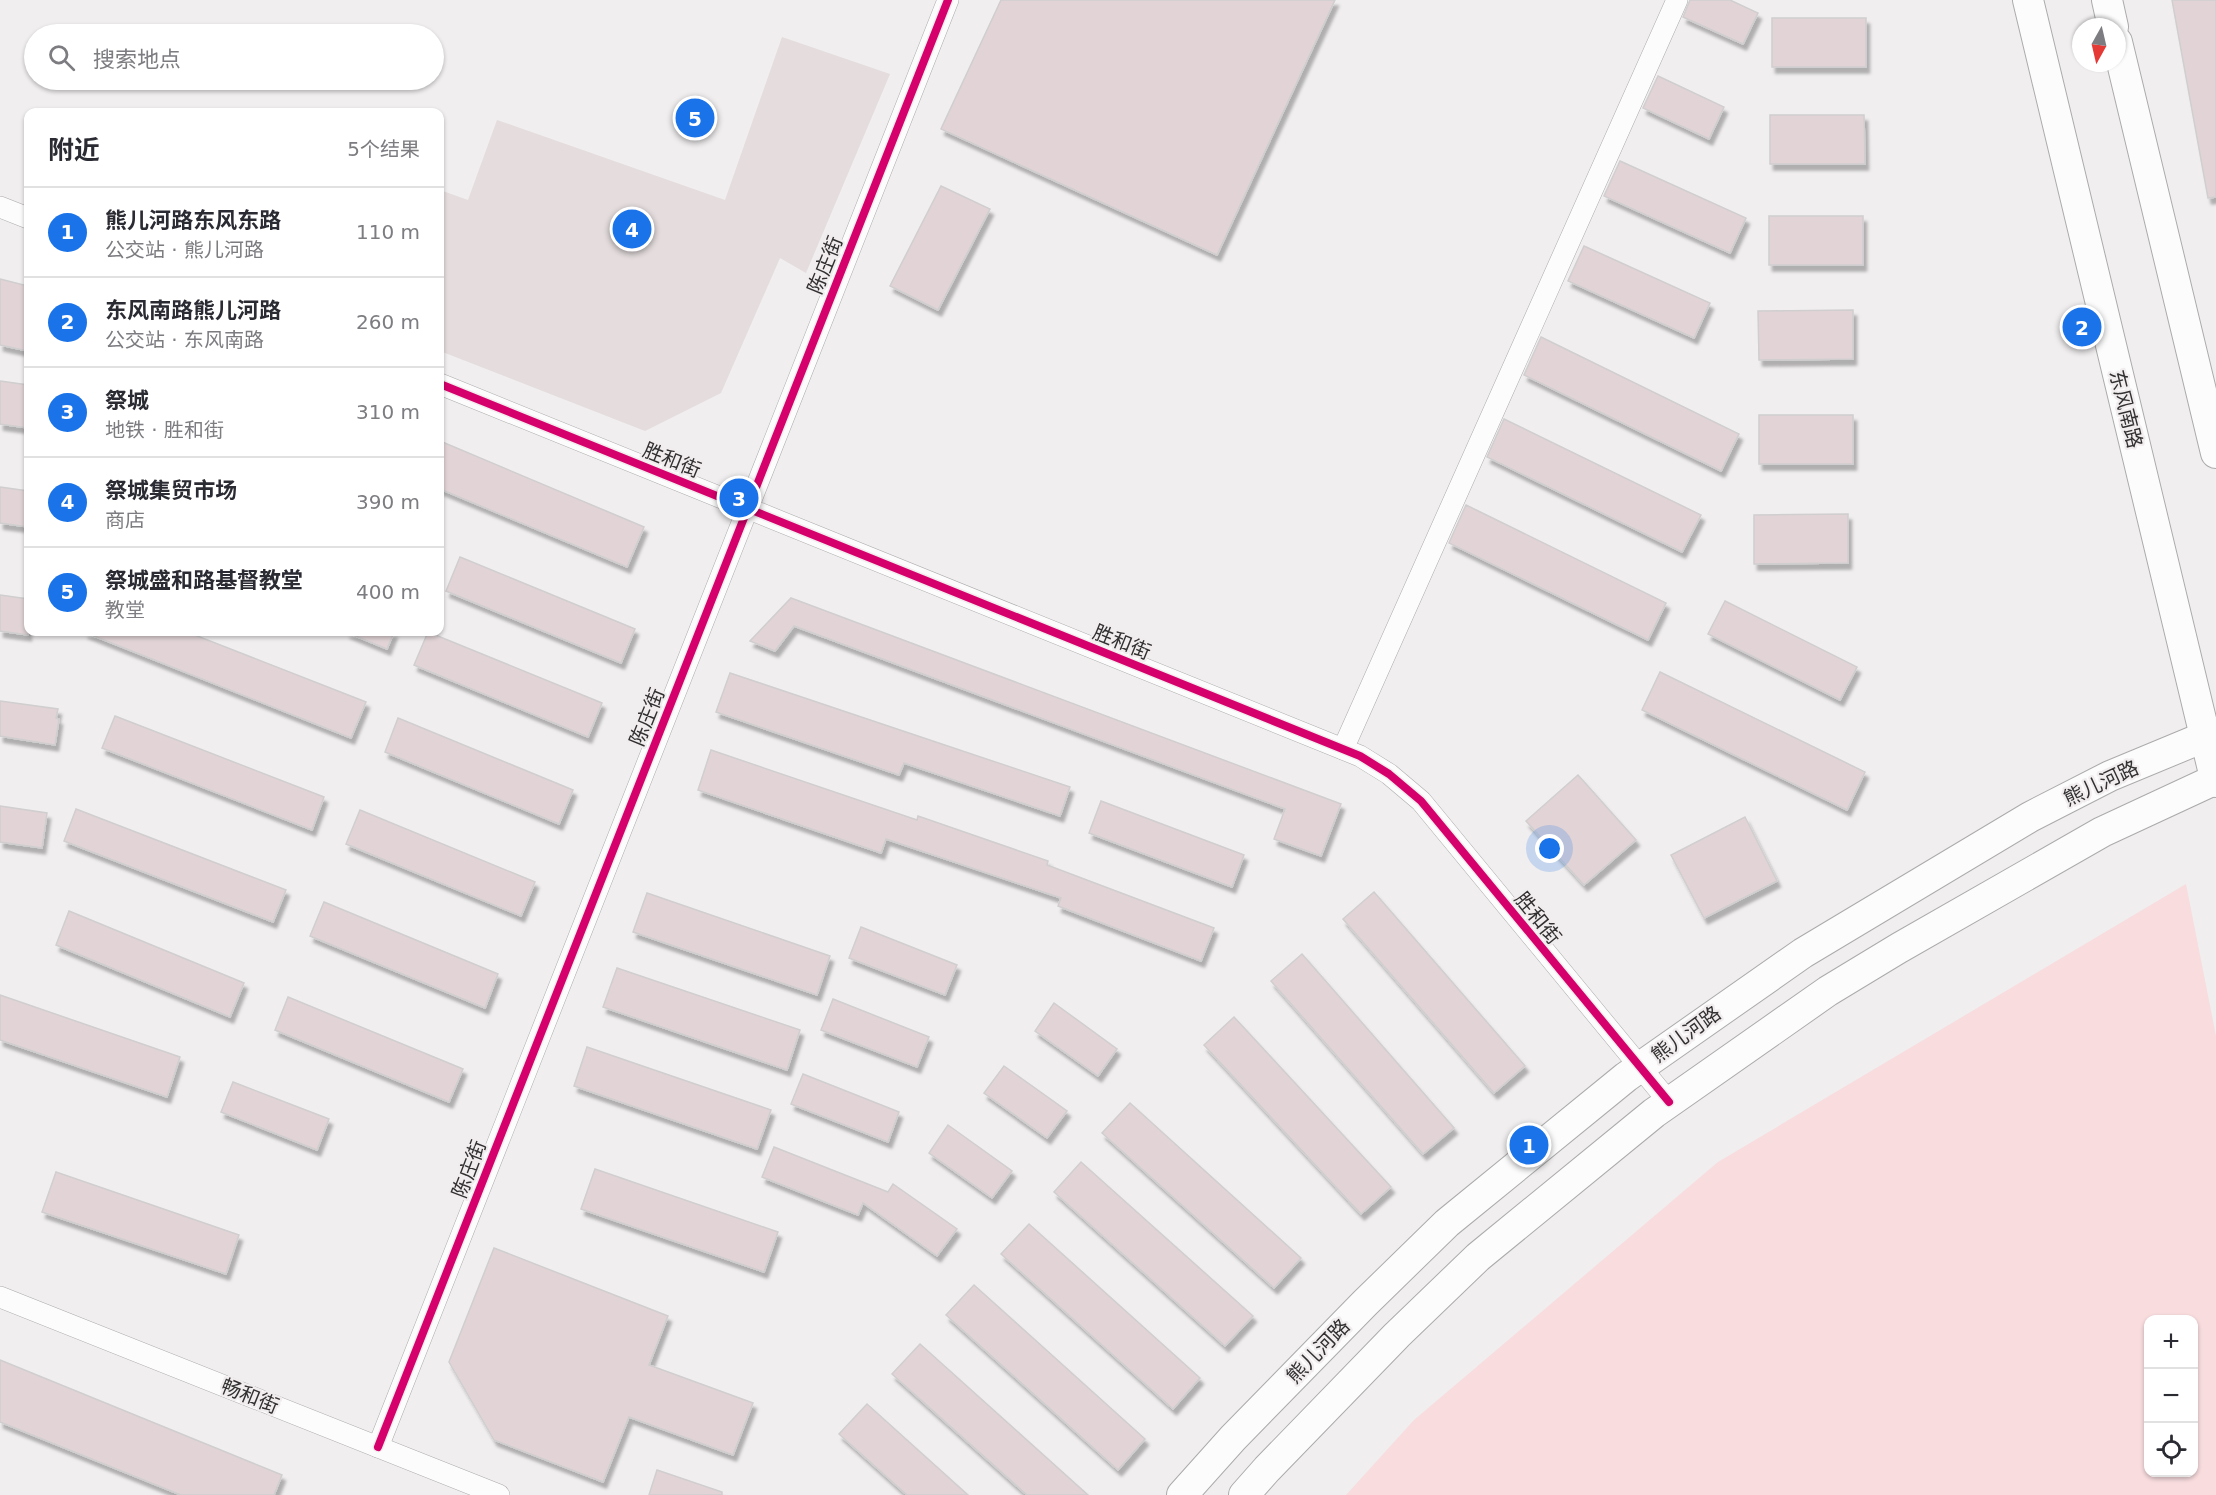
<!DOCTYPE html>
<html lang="zh">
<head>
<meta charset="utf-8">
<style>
  body { margin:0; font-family:"DejaVu Sans","Noto Sans SC",sans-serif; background:#f7f7f7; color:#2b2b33 }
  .controls { position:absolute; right:18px; bottom:18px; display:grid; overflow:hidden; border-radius:12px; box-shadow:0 2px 4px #0004 }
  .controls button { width:54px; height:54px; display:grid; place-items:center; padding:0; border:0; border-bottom:2px solid #e1e1e2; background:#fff; color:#2b2b33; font:30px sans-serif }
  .compass { position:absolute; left:2072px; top:18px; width:54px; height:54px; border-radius:50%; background:#fff; box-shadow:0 2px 4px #0004; rotate:188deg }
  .you { position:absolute; left:1550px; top:849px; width:21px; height:21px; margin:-15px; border:4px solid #fff; border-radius:50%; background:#1a73e8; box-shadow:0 0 0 9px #1a73e833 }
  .badge { display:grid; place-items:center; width:39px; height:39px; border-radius:50%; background:#1a73e8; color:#fff; font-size:20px; font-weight:700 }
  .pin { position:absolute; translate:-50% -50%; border:3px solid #fff; box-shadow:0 2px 6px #0006 }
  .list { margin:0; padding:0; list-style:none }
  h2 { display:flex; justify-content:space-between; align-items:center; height:78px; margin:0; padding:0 24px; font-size:26px }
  h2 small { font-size:20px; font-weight:400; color:#7c7c81 }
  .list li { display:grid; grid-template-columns:39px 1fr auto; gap:18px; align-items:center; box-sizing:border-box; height:90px; padding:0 24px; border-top:2px solid #e1e1e2 }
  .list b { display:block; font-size:22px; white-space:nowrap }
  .list p { margin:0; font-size:20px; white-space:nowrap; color:#7c7c81 }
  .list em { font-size:20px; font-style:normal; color:#7c7c81 }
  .icon { flex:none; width:33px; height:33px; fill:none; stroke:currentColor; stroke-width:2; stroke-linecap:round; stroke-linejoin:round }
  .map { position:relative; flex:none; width:2216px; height:1495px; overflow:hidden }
  .search { position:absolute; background:#fff; box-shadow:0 2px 4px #0004; left:24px; top:24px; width:420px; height:66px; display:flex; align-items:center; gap:15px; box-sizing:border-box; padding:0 21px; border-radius:33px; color:#7c7c81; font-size:22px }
  .panel { position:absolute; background:#fff; box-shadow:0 2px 4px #0004; left:24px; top:108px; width:420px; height:528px; border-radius:12px }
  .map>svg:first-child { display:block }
  .built { fill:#e4dcdd }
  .green { fill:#f8dcde; fill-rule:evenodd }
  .building { fill:#e2d4d6; stroke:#d0cecf; stroke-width:1.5; filter:url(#shadow) }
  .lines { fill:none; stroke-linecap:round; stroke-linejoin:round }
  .street-casing { stroke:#acabab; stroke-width:22 }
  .secondary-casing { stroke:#acabab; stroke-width:32 }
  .street { stroke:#fdfcfd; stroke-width:21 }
  .secondary { stroke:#fdfcfd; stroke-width:30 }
  .cycleway-casing { stroke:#f1edee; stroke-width:11 }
  .cycleway { stroke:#d6006c; stroke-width:8 }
  .labels { text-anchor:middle; stroke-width:4.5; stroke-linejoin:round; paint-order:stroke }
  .street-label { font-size:20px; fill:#323030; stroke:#f1edee }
</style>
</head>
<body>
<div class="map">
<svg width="2216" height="1495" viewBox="0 0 2216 1495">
  <defs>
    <filter id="shadow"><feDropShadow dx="3.5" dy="6" stdDeviation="1.5" flood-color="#0004"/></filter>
  </defs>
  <rect width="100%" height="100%" fill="#f0eeef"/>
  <path class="built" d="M 782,37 L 890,74 L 806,273 L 780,258 L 721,393 L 645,431 L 440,351 L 440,190 L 468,200 L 497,120 L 725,200 Z"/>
  <path class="green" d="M 2186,884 L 2216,1036 L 2216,1495 L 1346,1495 L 1414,1420 L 1718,1162 ZM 2148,1320 L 2194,1320 L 2194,1472 L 2148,1472 Z"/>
  <g class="building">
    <path d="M 1001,0 L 1335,0 L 1217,255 L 941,129 Z"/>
    <path d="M 1690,0 L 1730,0 L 1758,13 L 1743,44 L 1683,17 Z"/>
    <path d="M 2172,0 L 2216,0 L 2216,197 L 2208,198 Z"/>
    <rect x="1772" y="18" width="94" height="49"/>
    <path d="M 1658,76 L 1724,107 L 1709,139 L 1643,108 Z"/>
    <path d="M 1770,115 L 1864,115 L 1865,164 L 1770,164 Z"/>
    <path d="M 1620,161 L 1746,218 L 1730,253 L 1604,196 Z"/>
    <path d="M 941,186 L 990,209 L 938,310 L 890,286 Z"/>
    <rect x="1769" y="216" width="94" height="49"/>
    <path d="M 1584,246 L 1710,303 L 1694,338 L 1568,281 Z"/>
    <path d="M 0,279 L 28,286 L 28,351 L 0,345 Z"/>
    <path d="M 1853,310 L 1853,359 L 1759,360 L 1758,311 Z"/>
    <path d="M 1541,337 L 1739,434 L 1721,471 L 1524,375 Z"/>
    <path d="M 0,381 L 28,385 L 28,428 L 0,424 Z"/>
    <rect x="1759" y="415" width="94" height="49"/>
    <path d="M 1504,419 L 1701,515 L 1682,552 L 1487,457 Z"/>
    <path d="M 440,441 L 644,527 L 627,567 L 440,489 Z"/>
    <path d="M 0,487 L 28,491 L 28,527 L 0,523 Z"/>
    <path d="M 1466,505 L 1666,603 L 1648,640 L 1449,543 Z"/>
    <path d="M 1848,514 L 1848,563 L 1754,564 L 1754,515 Z"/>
    <path d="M 460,557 L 635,629 L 621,663 L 446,591 Z"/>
    <path d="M 0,595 L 28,599 L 28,635 L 0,631 Z"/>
    <path d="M 791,598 L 1341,804 L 1321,856 L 1274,839 L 1285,809 L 794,626 L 775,651 L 750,641 Z"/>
    <path d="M 1725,601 L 1857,667 L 1840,700 L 1708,634 Z"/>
    <path d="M 84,632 L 187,632 L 366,702 L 351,738 Z"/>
    <path d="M 346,632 L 394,632 L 387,649 Z"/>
    <path d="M 428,632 L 602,703 L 588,737 L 414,665 Z"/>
    <path d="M 1660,672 L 1865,772 L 1847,810 L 1642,710 Z"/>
    <path d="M 730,673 L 1070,787 L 1060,816 L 904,763 L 899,775 L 716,712 Z"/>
    <path d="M 0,701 L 58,709 L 56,718 L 59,719 L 55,745 L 0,736 Z"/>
    <path d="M 115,716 L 324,797 L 312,830 L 102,748 Z"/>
    <path d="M 398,718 L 573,790 L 559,824 L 385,752 Z"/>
    <path d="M 711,750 L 917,820 L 918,816 L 1048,861 L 1047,865 L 1214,928 L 1201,961 L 1058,906 L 1061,898 L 886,839 L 881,853 L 698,790 Z"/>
    <path d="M 1578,775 L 1636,840 L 1584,885 L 1526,821 Z"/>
    <path d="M 1101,801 L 1244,855 L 1232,887 L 1089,833 Z"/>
    <path d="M 0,806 L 47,813 L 42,848 L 0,842 Z"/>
    <path d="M 76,809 L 286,890 L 273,922 L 64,841 Z"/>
    <path d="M 360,810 L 535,882 L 521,916 L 346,844 Z"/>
    <path d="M 1745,817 L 1777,881 L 1704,918 L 1671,855 Z"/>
    <path d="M 1374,892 L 1525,1066 L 1494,1093 L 1343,919 Z"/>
    <path d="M 647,893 L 830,956 L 817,995 L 633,932 Z"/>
    <path d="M 324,902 L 498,974 L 485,1008 L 310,936 Z"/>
    <path d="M 69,911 L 244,983 L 230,1017 L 56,945 Z"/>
    <path d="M 861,927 L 957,965 L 945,995 L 849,958 Z"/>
    <path d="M 1302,954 L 1454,1128 L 1423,1154 L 1271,981 Z"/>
    <path d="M 617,968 L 800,1030 L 787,1070 L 603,1007 Z"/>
    <path d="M 0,995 L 180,1057 L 167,1097 L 0,1040 Z"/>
    <path d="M 288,997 L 463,1069 L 449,1102 L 275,1030 Z"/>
    <path d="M 833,999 L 929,1037 L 917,1067 L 821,1030 Z"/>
    <path d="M 1054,1003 L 1117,1049 L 1098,1076 L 1035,1031 Z"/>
    <path d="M 1234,1017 L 1391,1187 L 1361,1214 L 1204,1045 Z"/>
    <path d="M 587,1047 L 771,1110 L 757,1149 L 574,1086 Z"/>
    <path d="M 1004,1066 L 1067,1111 L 1047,1138 L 984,1093 Z"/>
    <path d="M 803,1074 L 899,1112 L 888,1142 L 791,1104 Z"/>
    <path d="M 233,1082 L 329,1119 L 317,1150 L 221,1112 Z"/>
    <path d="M 1130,1103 L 1301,1258 L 1274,1288 L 1102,1133 Z"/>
    <path d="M 948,1125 L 1012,1171 L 992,1198 L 929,1153 Z"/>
    <path d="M 774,1147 L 888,1192 L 893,1184 L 957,1229 L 937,1256 L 863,1203 L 858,1215 L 762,1177 Z"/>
    <path d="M 1081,1162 L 1253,1316 L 1225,1346 L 1054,1192 Z"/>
    <path d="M 595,1169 L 778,1232 L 764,1272 L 581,1209 Z"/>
    <path d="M 56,1172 L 239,1235 L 226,1274 L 42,1212 Z"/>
    <path d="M 1029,1224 L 1200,1378 L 1173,1409 L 1001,1254 Z"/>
    <path d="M 494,1248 L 668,1316 L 649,1365 L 753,1403 L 733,1455 L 629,1417 L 603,1482 L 494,1440 L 449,1362 Z"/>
    <path d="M 974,1285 L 1145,1439 L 1118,1470 L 946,1315 Z"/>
    <path d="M 920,1344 L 1088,1495 L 1027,1495 L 892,1374 Z"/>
    <path d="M 0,1360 L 282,1475 L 274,1495 L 181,1495 L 0,1422 Z"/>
    <path d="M 867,1404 L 968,1495 L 907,1495 L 839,1434 Z"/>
    <path d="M 657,1470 L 722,1492 L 722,1495 L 649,1495 Z"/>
  </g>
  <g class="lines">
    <g class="street-casing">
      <g id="street">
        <path d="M 0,207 L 28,218"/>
        <path d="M 440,384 L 1360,756 L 1389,774 L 1421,801 L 1669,1102"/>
        <path d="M 1343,749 L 1677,0"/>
        <path d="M 0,1297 L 499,1495"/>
        <path d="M 378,1447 L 948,0"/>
      </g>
    </g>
    <g class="secondary-casing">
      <g id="secondary">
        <path d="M 2028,0 L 2216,782"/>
        <path d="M 2107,0 L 2113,27"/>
        <path d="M 2117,42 L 2216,453"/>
        <path d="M 1182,1495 L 1233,1438 L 1365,1303 L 1447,1223 L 1626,1077 L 1803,953 L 2030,817 L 2110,776 L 2216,732"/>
        <path d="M 1244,1495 L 1267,1469 L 1397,1335 L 1478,1257 L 1654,1113 L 1828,991 L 1899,948 L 2102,832 L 2216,779"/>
      </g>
    </g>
    <use href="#street" class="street"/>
    <use href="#secondary" class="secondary"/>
    <g class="cycleway-casing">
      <g id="cycleway">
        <path d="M 440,384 L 1360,756 L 1389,774 L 1421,801 L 1669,1102"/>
        <path d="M 378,1447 L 948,0"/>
      </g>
    </g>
    <use href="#cycleway" class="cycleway"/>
  </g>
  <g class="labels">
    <g class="street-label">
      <text transform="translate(825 265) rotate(-68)" y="7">陈庄街</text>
      <text transform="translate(2126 409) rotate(76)" y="7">东风南路</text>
      <text transform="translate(672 460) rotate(22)" y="7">胜和街</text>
      <text transform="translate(1122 642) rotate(22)" y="7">胜和街</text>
      <text transform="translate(647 717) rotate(-68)" y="7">陈庄街</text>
      <text transform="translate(2101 783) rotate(-25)" y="7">熊儿河路</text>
      <text transform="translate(1538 918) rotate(51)" y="7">胜和街</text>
      <text transform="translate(1686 1034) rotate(-36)" y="7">熊儿河路</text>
      <text transform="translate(469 1169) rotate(-69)" y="7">陈庄街</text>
      <text transform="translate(1318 1351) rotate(-46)" y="7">熊儿河路</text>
      <text transform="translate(250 1396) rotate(22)" y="7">畅和街</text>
    </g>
  </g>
</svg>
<div class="controls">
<button>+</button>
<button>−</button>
<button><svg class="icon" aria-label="locate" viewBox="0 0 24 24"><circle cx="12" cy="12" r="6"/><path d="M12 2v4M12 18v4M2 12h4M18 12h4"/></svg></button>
</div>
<svg class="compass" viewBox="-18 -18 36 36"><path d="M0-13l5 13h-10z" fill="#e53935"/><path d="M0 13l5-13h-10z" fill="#7c7c81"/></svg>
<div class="you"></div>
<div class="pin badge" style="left:1529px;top:1145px">1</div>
<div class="pin badge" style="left:2082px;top:327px">2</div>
<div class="pin badge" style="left:739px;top:498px">3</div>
<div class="pin badge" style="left:632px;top:229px">4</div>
<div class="pin badge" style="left:695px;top:118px">5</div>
<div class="search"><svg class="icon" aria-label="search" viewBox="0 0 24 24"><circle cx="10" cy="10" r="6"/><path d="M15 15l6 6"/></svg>搜索地点</div>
<section class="panel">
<h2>附近<small>5个结果</small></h2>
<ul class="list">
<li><span class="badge">1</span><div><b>熊儿河路东风东路</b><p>公交站 · 熊儿河路</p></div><em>110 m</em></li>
<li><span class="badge">2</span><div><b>东风南路熊儿河路</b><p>公交站 · 东风南路</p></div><em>260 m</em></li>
<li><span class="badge">3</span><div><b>祭城</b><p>地铁 · 胜和街</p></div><em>310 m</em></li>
<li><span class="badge">4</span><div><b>祭城集贸市场</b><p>商店</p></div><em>390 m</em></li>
<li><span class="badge">5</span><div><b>祭城盛和路基督教堂</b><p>教堂</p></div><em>400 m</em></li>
</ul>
</section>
</div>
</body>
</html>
